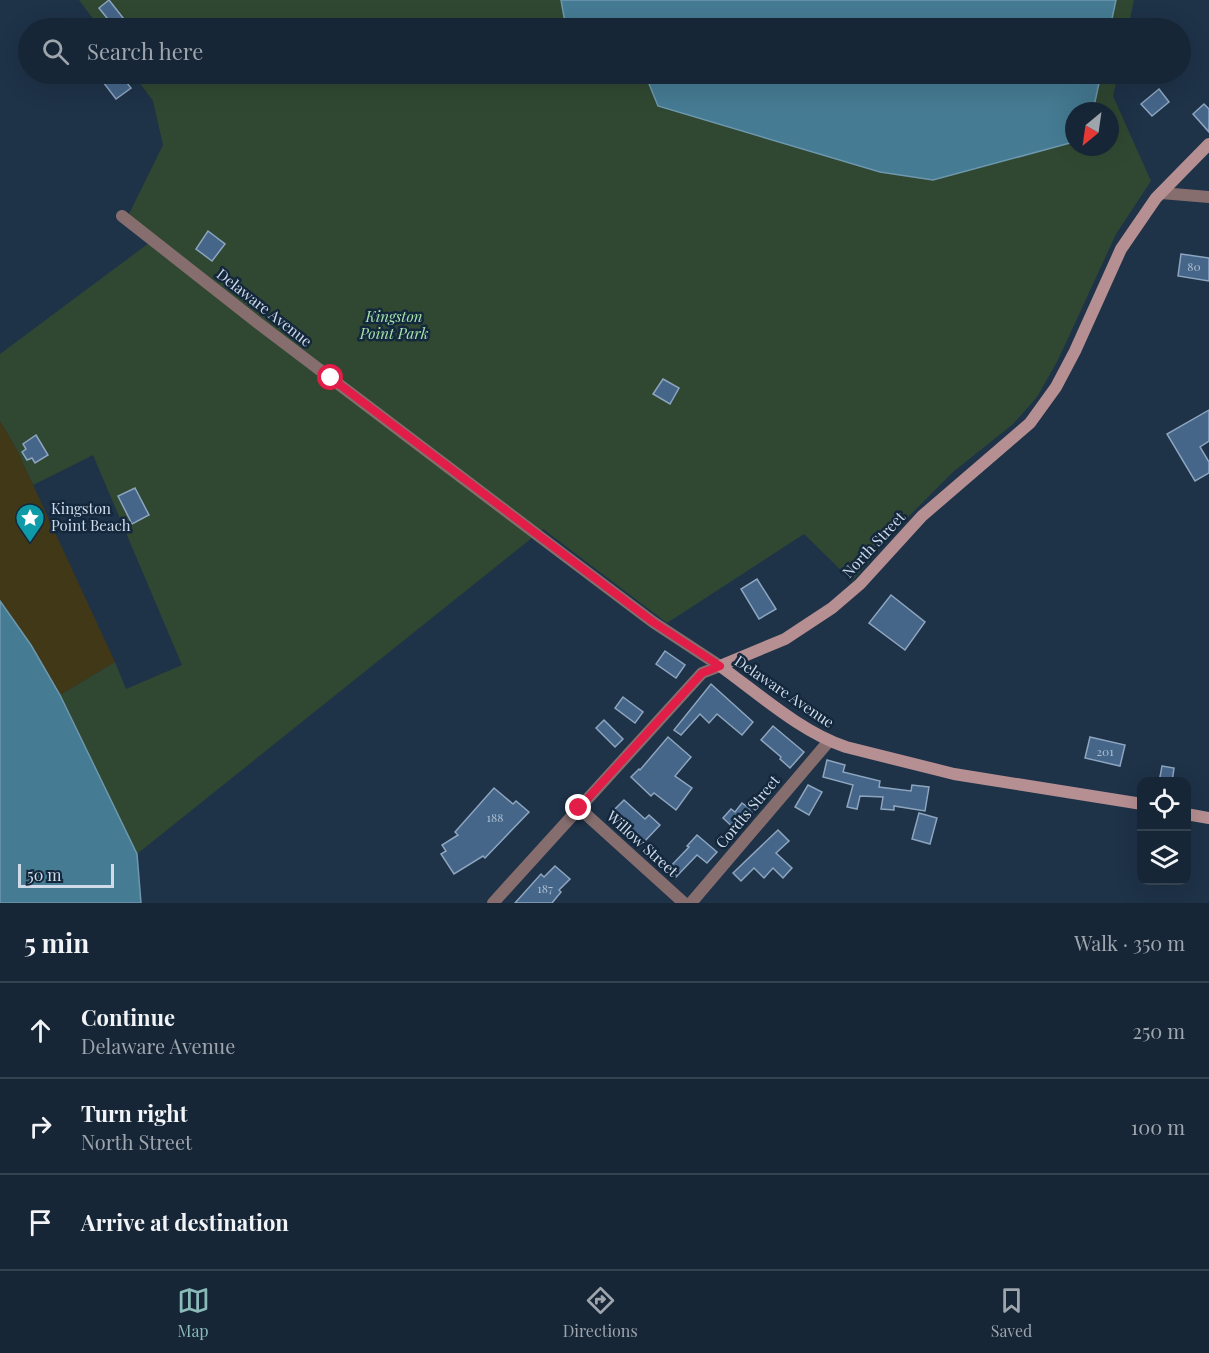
<!DOCTYPE html>
<html lang="en">
<head>
<meta charset="utf-8">
<style>
  body { margin:0; font-family:"Playfair Display",serif; background:#1f2e3e; color:#f1f3f6 }
  .controls { position:absolute; right:18px; bottom:18px; display:grid; overflow:hidden; border-radius:12px; box-shadow:0 6px 24px #0002 }
  .controls button { width:54px; height:54px; display:grid; place-items:center; padding:0; border:0; border-bottom:2px solid #354351; background:#162636; color:#f1f3f6; font:30px sans-serif }
  .compass { position:absolute; left:1065px; top:102px; width:54px; height:54px; border-radius:50%; background:#162636; box-shadow:0 6px 24px #0002; rotate:209deg }
  .scale { position:absolute; left:18px; bottom:15px; width:96px; box-sizing:border-box; padding-left:6px; border:3px solid #cfdbe9; border-top:0; font-size:16px; line-height:21px; white-space:nowrap; color:#cfdbe9; -webkit-text-stroke:4px #14283d; paint-order:stroke }
  .stop { position:absolute; width:18px; height:18px; margin:-14px; border:4px solid #e11d48; border-radius:50%; background:#fff }
  .stop.end { background:#e11d48; border-color:#fff; box-shadow:0 2px 6px #0008 }
  .list { margin:0; padding:0; list-style:none }
  h2 { display:flex; justify-content:space-between; align-items:center; height:78px; margin:0; padding:0 24px; font-size:26px }
  h2 small { font-size:20px; font-weight:400; color:#9ea5ad }
  .list li { display:grid; grid-template-columns:39px 1fr auto; gap:18px; align-items:center; box-sizing:border-box; height:96px; padding:0 24px; border-top:2px solid #354351 }
  .list b { display:block; font-size:22px; white-space:nowrap }
  .list p { margin:0; font-size:20px; white-space:nowrap; color:#9ea5ad }
  .list em { font-size:20px; font-style:normal; color:#9ea5ad }
  .icon { flex:none; width:33px; height:33px; fill:none; stroke:currentColor; stroke-width:2; stroke-linecap:round; stroke-linejoin:round }
  .map { position:relative; flex:none; width:1209px; height:903px; overflow:hidden }
  .search { position:absolute; background:#162636; box-shadow:0 6px 24px #0002; left:18px; right:18px; top:18px; height:66px; display:flex; align-items:center; gap:15px; box-sizing:border-box; padding:0 21px; border-radius:33px; color:#9ea5ad; font-size:22px }
  .sheet { height:366px; background:#162636 }
  nav { display:flex; justify-content:space-around; align-items:center; box-sizing:border-box; height:84px; border-top:2px solid #354351; background:#162636; font-size:16px; color:#9ea5ad }
  nav a { display:grid; justify-items:center; gap:3px }
  nav .on { color:#8bbbb9 }
  .map>svg:first-child { display:block }
  .green { fill:#304832 }
  .sand { fill:#413818 }
  .water { fill:#457b93; stroke:#6e98ad; stroke-width:1.5 }
  .building { fill:#456589; stroke:#8da5bf; stroke-width:1.5 }
  .lines { fill:none; stroke-linecap:round; stroke-linejoin:round }
  .street { stroke:#866e6f; stroke-width:12 }
  .secondary { stroke:#b68f92; stroke-width:12 }
  .route { stroke:#e11d48; stroke-width:8 }
  .labels { text-anchor:middle; stroke-width:5; stroke-linejoin:round; paint-order:stroke }
  .number-label { font-size:12px; fill:#acbed1 }
  .street-label { font-size:15px; fill:#cfdbe9; stroke:#14283d }
  .park-label { font-size:15px; font-style:italic; fill:#a5e2aa; stroke:#14283d }
  .poi-label { font-size:15px; fill:#cfdbe9; stroke:#14283d; text-anchor:start }
</style>
</head>
<body>
<div class="map">
<svg width="1209" height="903" viewBox="0 0 1209 903">
  <rect width="100%" height="100%" fill="#1e3248"/>
  <g class="green">
    <path d="M 79,0 L 561,0 L 566,28 L 100,28 Z"/>
    <path d="M 1116,0 L 1134,0 L 1128,28 L 1110,28 Z"/>
    <path d="M 133,74 L 645,74 L 659,106 L 933,180 L 1074,142 L 1074,147 L 1110,147 L 1110,111 L 1093,111 L 1101,74 L 1118,74 L 1113,96 L 1151,181 L 1116,234 L 1058,360 L 1037,397 L 1013,424 L 953,472 L 906,519 L 852,581 L 804,534 L 667,623 L 543,529 L 137,854 L 60,695 L 115,662 L 126,689 L 182,665 L 93,455 L 33,485 L 16,448 L 0,421 L 0,354 L 157,237 L 129,214 L 163,145 L 153,101 Z"/>
  </g>
  <path class="sand" d="M 0,421 L 16,448 L 115,662 L 60,695 L 31,645 L 0,601 Z"/>
  <g class="water">
    <path d="M 561,0 L 1116,0 L 1110,28 L 566,28 Z"/>
    <path d="M 645,74 L 1101,74 L 1093,111 L 1074,111 L 1074,142 L 933,180 L 880,172 L 658,106 Z"/>
    <path d="M 0,601 L 31,645 L 60,695 L 137,854 L 141,903 L 0,903 Z"/>
  </g>
  <g class="building">
    <path d="M 109,0 L 131,28 L 115,28 L 99,8 Z"/>
    <path d="M 97,74 L 120,74 L 131,88 L 116,99 Z"/>
    <path d="M 1159,89 L 1169,102 L 1152,116 L 1141,104 Z"/>
    <path d="M 1204,104 L 1209,109 L 1209,132 L 1193,114 Z"/>
    <path d="M 208,231 L 225,244 L 212,261 L 196,249 Z"/>
    <path d="M 1181,254 L 1209,258 L 1209,281 L 1178,276 Z"/>
    <path d="M 663,379 L 679,388 L 670,404 L 653,394 Z"/>
    <path d="M 1209,410 L 1209,441 L 1200,447 L 1209,462 L 1209,473 L 1195,481 L 1167,434 Z"/>
    <path d="M 36,435 L 48,455 L 35,463 L 32,458 L 27,460 L 22,452 L 26,449 L 23,444 Z"/>
    <path d="M 135,488 L 149,515 L 132,524 L 118,496 Z"/>
    <path d="M 757,579 L 776,609 L 759,619 L 741,589 Z"/>
    <path d="M 891,595 L 925,622 L 905,650 L 869,623 Z"/>
    <path d="M 665,651 L 685,665 L 676,678 L 656,664 Z"/>
    <path d="M 711,684 L 753,722 L 742,735 L 717,714 L 709,723 L 700,714 L 681,735 L 674,730 Z"/>
    <path d="M 623,697 L 643,712 L 635,723 L 615,708 Z"/>
    <path d="M 604,720 L 623,739 L 615,747 L 596,728 Z"/>
    <path d="M 773,726 L 804,752 L 790,768 L 780,759 L 781,757 L 761,740 Z"/>
    <path d="M 668,737 L 691,757 L 675,776 L 692,788 L 676,810 L 654,793 L 651,796 L 631,777 L 639,769 L 640,770 Z"/>
    <path d="M 1090,737 L 1125,745 L 1120,766 L 1085,758 Z"/>
    <path d="M 827,760 L 845,765 L 843,772 L 880,781 L 879,787 L 911,791 L 912,785 L 929,787 L 925,811 L 894,806 L 894,810 L 881,809 L 883,797 L 860,796 L 857,809 L 847,807 L 853,785 L 823,777 Z"/>
    <path d="M 1162,766 L 1174,768 L 1172,782 L 1159,782 Z"/>
    <path d="M 808,785 L 822,792 L 809,815 L 795,807 Z"/>
    <path d="M 494,788 L 513,804 L 516,801 L 529,812 L 485,858 L 483,856 L 454,874 L 441,854 L 446,851 L 442,845 L 458,835 L 455,832 Z"/>
    <path d="M 624,800 L 645,819 L 649,815 L 660,825 L 644,842 L 612,812 Z"/>
    <path d="M 742,803 L 753,811 L 737,831 L 723,818 L 731,809 L 735,812 Z"/>
    <path d="M 919,813 L 937,818 L 930,844 L 912,839 Z"/>
    <path d="M 778,830 L 789,841 L 776,853 L 792,868 L 783,878 L 773,868 L 764,878 L 754,868 L 741,881 L 733,873 Z"/>
    <path d="M 697,835 L 717,852 L 707,863 L 697,855 L 676,877 L 668,869 L 689,847 L 687,846 Z"/>
    <path d="M 555,866 L 570,879 L 559,890 L 561,892 L 552,903 L 515,903 L 541,874 L 544,877 Z"/>
  </g>
  <g class="lines">
    <g class="street">
      <path d="M 1161,193 L 1209,197"/>
      <path d="M 122,216 L 258,323 L 564,555 L 653,622 L 720,666"/>
      <path d="M 579,808 L 684,903"/>
      <path d="M 493,903 L 702,673 L 720,666"/>
      <path d="M 691,903 L 829,741"/>
    </g>
    <g class="secondary">
      <path d="M 720,666 L 785,639 L 832,608 L 860,584 L 922,516 L 1030,423 L 1056,387 L 1075,351 L 1121,249 L 1156,198 L 1209,144"/>
      <path d="M 720,666 C 759,694 801,732 846,747 L 954,774 L 1142,804"/>
      <path d="M 1186,814 L 1209,818"/>
    </g>
  </g>
  <g class="lines">
    <path class="route" d="M 331,378 L 653,622 L 720,666 L 702,673 L 579,808"/>
  </g>
  <defs>
    <g id="sight-pin" transform="scale(1.5)"><path d="M0 17L-7.5 6A9.5 9.5 0 1 1 7.5 6Z" fill="#0f9aa8" stroke="#14283d"/><path d="M0-6L1.8-2.2L6-1.7L2.9 1.2L3.7 5.4L0 3.3L-3.7 5.4L-2.9 1.2L-6-1.7L-1.8-2.2Z" fill="#fff"/></g>
  </defs>
  <g fill-rule="evenodd">
    <use href="#sight-pin" x="30" y="518"/>
  </g>
  <g class="labels">
    <g class="number-label">
      <text x="1194" y="271">80</text>
      <text x="1105" y="756">201</text>
      <text x="495" y="822">188</text>
      <text x="545" y="893">187</text>
    </g>
    <g class="street-label">
      <text transform="translate(264 308) rotate(38)" y="5">Delaware Avenue</text>
      <text transform="translate(874 545) rotate(-47)" y="5">North Street</text>
      <text transform="translate(784 692) rotate(34)" y="5">Delaware Avenue</text>
      <text transform="translate(748 812) rotate(-50)" y="5">Cordts Street</text>
      <text transform="translate(642 844) rotate(42)" y="5">Willow Street</text>
    </g>
    <g class="park-label">
      <text x="394" y="322">Kingston<tspan x="394" dy="17">Point Park</tspan></text>
    </g>
    <g class="poi-label">
      <text x="51" y="514">Kingston<tspan x="51" dy="17">Point Beach</tspan></text>
    </g>
  </g>
</svg>
<div class="controls">
<button><svg class="icon" aria-label="locate" viewBox="0 0 24 24"><circle cx="12" cy="12" r="6"/><path d="M12 2v4M12 18v4M2 12h4M18 12h4"/></svg></button>
<button><svg class="icon" aria-label="layers" viewBox="0 0 24 24"><path d="M12 4l9 5-9 5-9-5zM3 14l9 5 9-5"/></svg></button>
</div>
<svg class="compass" viewBox="-18 -18 36 36"><path d="M0-13l5 13h-10z" fill="#e53935"/><path d="M0 13l5-13h-10z" fill="#9ea5ad"/></svg>
<div class="scale">50 m</div>
<div class="stop" style="left:331px;top:378px"></div>
<div class="stop end" style="left:579px;top:808px"></div>
<div class="search"><svg class="icon" aria-label="search" viewBox="0 0 24 24"><circle cx="10" cy="10" r="6"/><path d="M15 15l6 6"/></svg>Search here</div>
</div>
<section class="sheet">
<h2>5 min<small>Walk · 350 m</small></h2>
<ul class="list">
<li><svg class="icon" aria-label="ahead" viewBox="0 0 24 24"><path d="M12 20V5M6 11l6-6 6 6"/></svg><div><b>Continue</b><p>Delaware Avenue</p></div><em>250 m</em></li>
<li><svg class="icon" aria-label="right" viewBox="0 0 24 24"><path d="M7 20v-9h11M14 6l5 5-5 5"/></svg><div><b>Turn right</b><p>North Street</p></div><em>100 m</em></li>
<li><svg class="icon" aria-label="arrive" viewBox="0 0 24 24"><path d="M6 21V4h12l-3 4 3 4H6"/></svg><div><b>Arrive at destination</b></div></li>
</ul>
</section>
<nav>
<a class="on"><svg class="icon" aria-label="map" viewBox="0 0 24 24"><path d="M3 6l6-2 6 2 6-2v14l-6 2-6-2-6 2zM9 4v14M15 6v14"/></svg>Map</a>
<a><svg class="icon" aria-label="directions" viewBox="0 0 24 24"><path d="M12 3l9 9-9 9-9-9zM9 14v-3h6M13 9l2 2-2 2"/></svg>Directions</a>
<a><svg class="icon" aria-label="saved" viewBox="0 0 24 24"><path d="M7 4h10v16l-5-4-5 4z"/></svg>Saved</a>
</nav>
</body>
</html>
